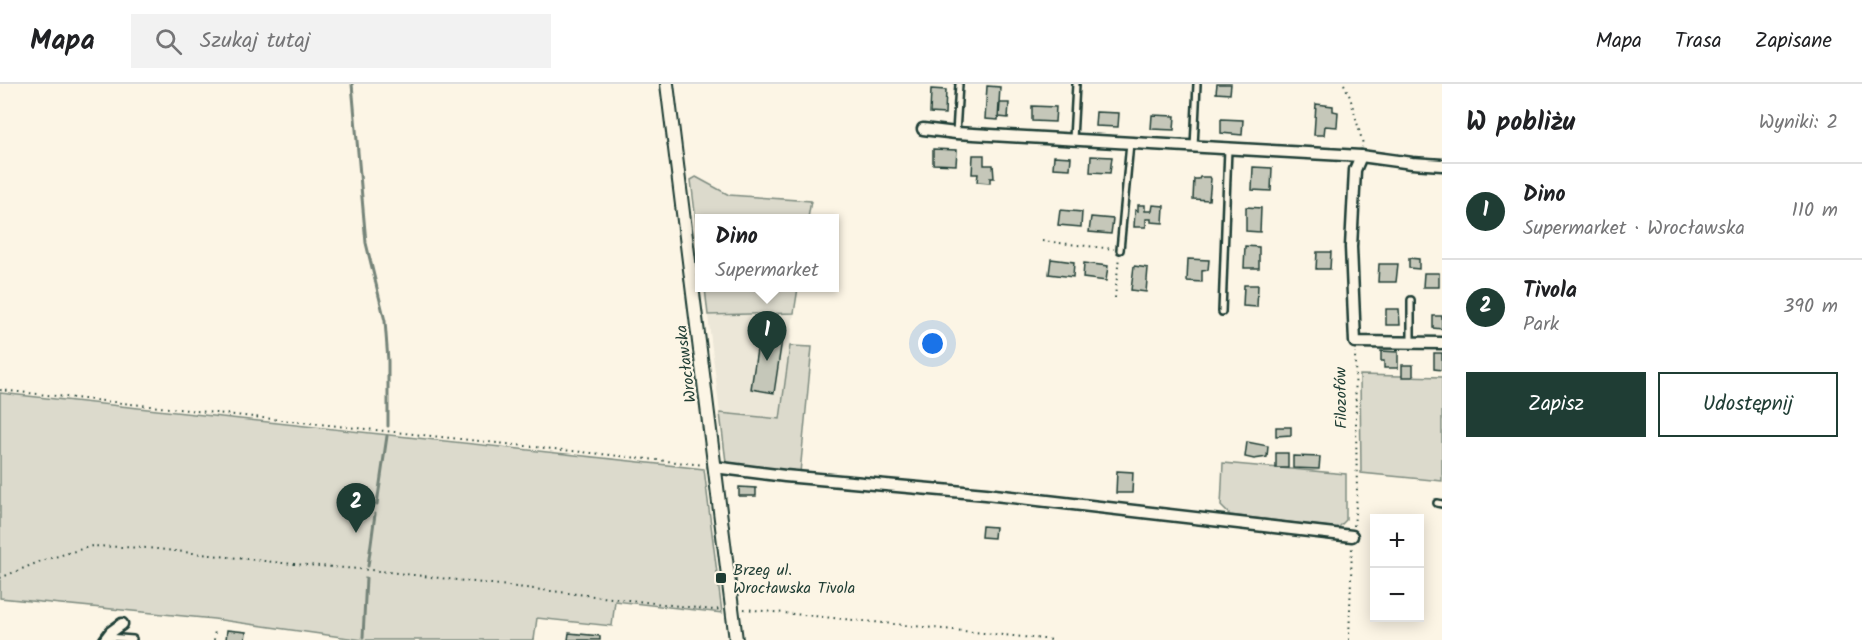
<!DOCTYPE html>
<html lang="pl">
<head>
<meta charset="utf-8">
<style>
  body { margin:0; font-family:Kalam,sans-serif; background:#f2f2f2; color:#202124 }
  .controls { position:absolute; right:18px; bottom:18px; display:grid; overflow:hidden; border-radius:0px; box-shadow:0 3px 15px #0003 }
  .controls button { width:54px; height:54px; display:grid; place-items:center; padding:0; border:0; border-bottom:2px solid #e0e0e0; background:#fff; color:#202124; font:30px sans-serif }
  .you { position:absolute; left:933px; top:260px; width:21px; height:21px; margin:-15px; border:4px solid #fff; border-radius:50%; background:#1a73e8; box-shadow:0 0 0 9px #1a73e833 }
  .badge { display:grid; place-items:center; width:39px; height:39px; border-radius:50%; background:#1f3d34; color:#fff; font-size:20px; font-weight:700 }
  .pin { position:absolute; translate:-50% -50px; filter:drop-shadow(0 2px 3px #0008) }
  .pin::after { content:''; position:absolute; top:32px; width:21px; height:18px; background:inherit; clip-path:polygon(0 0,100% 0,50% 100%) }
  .popup { position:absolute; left:695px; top:130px; width:144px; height:78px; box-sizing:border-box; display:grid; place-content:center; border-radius:0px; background:#fff; filter:drop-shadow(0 2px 4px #0005); font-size:20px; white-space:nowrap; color:#757577 }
  .popup b { font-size:22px; color:#202124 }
  .popup::after { content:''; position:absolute; left:50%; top:100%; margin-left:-12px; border:12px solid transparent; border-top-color:#fff }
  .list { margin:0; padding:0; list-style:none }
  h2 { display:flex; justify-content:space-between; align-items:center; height:78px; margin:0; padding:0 24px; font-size:26px }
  h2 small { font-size:20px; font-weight:400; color:#757577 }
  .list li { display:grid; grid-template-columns:39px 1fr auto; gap:18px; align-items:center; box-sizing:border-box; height:96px; padding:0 24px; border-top:2px solid #e0e0e0 }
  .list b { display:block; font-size:22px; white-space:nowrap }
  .list p { margin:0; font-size:20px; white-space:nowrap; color:#757577 }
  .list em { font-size:20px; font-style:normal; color:#757577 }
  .actions { display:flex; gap:12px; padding:18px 24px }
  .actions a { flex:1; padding:14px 0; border:2px solid #1f3d34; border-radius:0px; text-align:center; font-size:21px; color:#1f3d34 }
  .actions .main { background:#1f3d34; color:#fff }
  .icon { flex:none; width:33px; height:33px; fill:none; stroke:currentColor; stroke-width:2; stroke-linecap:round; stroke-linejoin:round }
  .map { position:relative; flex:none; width:1442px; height:556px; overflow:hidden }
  header { display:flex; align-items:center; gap:36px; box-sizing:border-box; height:84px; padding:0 30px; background:#fff; border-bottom:2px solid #e0e0e0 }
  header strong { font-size:28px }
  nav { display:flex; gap:33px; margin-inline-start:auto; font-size:21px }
  .search { width:420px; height:54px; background:#f2f2f2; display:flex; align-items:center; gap:15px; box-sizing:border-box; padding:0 21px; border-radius:0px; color:#757577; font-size:22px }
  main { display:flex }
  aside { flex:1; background:#fff }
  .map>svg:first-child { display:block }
  .built { fill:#ece7d8 }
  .green { fill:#dcdacc; stroke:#7e8c80; stroke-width:1.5 }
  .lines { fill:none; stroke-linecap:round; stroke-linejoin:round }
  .stream { stroke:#758479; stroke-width:3 }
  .building { fill:#c5c7b9; stroke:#1f3d34; stroke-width:1.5 }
  .service-casing { stroke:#1f3d34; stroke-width:10 }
  .minor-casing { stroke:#1f3d34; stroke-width:15 }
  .tertiary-casing { stroke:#1f3d34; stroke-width:16 }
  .path { stroke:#1f3d34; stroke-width:2; stroke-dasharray:1.5 4.5; stroke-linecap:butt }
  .service { stroke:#fcf5e5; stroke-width:5 }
  .minor { stroke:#fcf5e5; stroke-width:10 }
  .tertiary { stroke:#fcf5e5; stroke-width:12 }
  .poi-dot { fill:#1f3d34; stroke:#fcf5e5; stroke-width:2 }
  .labels { text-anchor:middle; stroke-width:4.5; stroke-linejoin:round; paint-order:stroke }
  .street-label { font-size:16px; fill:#1f3d34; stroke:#fcf5e5 }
  .poi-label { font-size:16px; fill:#1f3d34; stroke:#fcf5e5; text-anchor:start }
</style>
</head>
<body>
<header>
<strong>Mapa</strong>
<div class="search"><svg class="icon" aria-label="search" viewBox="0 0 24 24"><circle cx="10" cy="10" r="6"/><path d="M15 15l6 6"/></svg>Szukaj tutaj</div>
<nav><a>Mapa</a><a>Trasa</a><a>Zapisane</a></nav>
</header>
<main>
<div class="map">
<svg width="1442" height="556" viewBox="0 0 1442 556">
  <rect width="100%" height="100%" fill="#fcf5e5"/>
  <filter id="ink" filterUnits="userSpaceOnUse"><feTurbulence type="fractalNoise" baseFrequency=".0167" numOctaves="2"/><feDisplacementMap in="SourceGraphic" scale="12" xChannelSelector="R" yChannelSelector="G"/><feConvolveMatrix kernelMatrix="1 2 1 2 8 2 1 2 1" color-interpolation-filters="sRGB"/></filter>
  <g filter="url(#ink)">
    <path class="built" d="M 794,229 L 780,335 L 720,329 L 708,232 Z"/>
    <g class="green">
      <path d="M 696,93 L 729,111 L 811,117 L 808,134 L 700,134 L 699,161 L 691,96 Z"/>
      <path d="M 705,204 L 798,204 L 794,229 L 708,231 Z"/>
      <path d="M 790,262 L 812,263 L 800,389 L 726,378 L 720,329 L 780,335 Z"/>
      <path d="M 1360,291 L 1442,293 L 1442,397 L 1361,389 Z"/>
      <path d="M 0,309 L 704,385 L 722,529 L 615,517 L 612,542 L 537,534 L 534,556 L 363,556 L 214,535 L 0,514 Z"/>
      <path d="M 1223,379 L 1346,390 L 1346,436 L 1338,444 L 1230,431 L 1221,422 Z"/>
    </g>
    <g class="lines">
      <g class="stream">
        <path d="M 352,0 L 366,159 L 385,237 L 388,277 L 388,342"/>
        <path d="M 377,420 L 387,352"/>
        <path d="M 368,482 L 375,430"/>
        <path d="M 363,553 L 366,494"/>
      </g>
    </g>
    <g class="building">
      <path d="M 1217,0 L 1231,0 L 1230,10 L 1216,9 Z"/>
      <path d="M 987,2 L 1000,3 L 998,36 L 985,35 Z"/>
      <path d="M 931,5 L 946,6 L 945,30 L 930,29 Z"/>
      <path d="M 1000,19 L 1009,19 L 1008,34 L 999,33 Z"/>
      <path d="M 1316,20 L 1333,22 L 1333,27 L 1338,28 L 1337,43 L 1325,42 L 1324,51 L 1314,51 Z"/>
      <path d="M 1032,22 L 1056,23 L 1055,38 L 1032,37 Z"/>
      <path d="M 1096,28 L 1119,29 L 1118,43 L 1095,42 Z"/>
      <path d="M 1152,31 L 1175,32 L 1174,46 L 1151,45 Z"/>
      <path d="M 1221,35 L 1243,36 L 1242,51 L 1221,49 Z"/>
      <path d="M 933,65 L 957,66 L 956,81 L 933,80 Z"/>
      <path d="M 973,71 L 984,71 L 984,81 L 993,81 L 994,94 L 990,94 L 990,99 L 977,98 L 978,90 L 972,90 Z"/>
      <path d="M 1054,72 L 1071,73 L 1070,85 L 1053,84 Z"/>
      <path d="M 1091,72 L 1112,73 L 1110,89 L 1090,88 Z"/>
      <path d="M 1253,83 L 1272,84 L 1271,107 L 1252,106 Z"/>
      <path d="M 1200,93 L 1210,93 L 1211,95 L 1209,116 L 1193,115 L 1194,95 L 1199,95 Z"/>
      <path d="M 1138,121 L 1145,121 L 1145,127 L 1152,127 L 1153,121 L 1164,122 L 1163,139 L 1151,138 L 1151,135 L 1146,135 L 1146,143 L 1134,143 L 1135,126 L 1138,127 Z"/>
      <path d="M 1246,123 L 1261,124 L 1260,148 L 1246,147 Z"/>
      <path d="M 1060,126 L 1082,128 L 1081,143 L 1058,141 Z"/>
      <path d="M 1091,133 L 1113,135 L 1111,150 L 1089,148 Z"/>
      <path d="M 1245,162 L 1259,163 L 1259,184 L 1244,184 Z"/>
      <path d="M 1317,168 L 1331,168 L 1330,185 L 1316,185 Z"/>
      <path d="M 1409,174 L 1419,175 L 1419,185 L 1409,184 Z"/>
      <path d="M 1051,175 L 1074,178 L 1073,193 L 1049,190 Z"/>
      <path d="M 1188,175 L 1209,176 L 1208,186 L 1202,187 L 1202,198 L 1187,197 Z"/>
      <path d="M 1084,179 L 1108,182 L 1106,197 L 1083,194 Z"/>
      <path d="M 1379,180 L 1398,180 L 1396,198 L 1378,198 Z"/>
      <path d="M 1134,182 L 1148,184 L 1146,208 L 1131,206 Z"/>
      <path d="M 1424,189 L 1439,189 L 1439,203 L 1423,203 Z"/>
      <path d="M 1244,201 L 1258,201 L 1257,223 L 1243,222 Z"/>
      <path d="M 1386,225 L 1399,225 L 1400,241 L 1386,241 Z"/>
      <path d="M 1433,232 L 1442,232 L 1442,245 L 1433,244 Z"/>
      <path d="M 760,246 L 783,249 L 774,309 L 751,305 Z"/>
      <path d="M 1381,267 L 1398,268 L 1398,284 L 1384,284 L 1384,277 L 1381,277 Z"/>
      <path d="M 1434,269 L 1442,269 L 1442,286 L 1434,285 Z"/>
      <rect x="1402" y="281" width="11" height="12"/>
      <path d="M 1276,343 L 1291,343 L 1291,351 L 1276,352 Z"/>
      <path d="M 1247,358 L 1268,362 L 1267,373 L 1254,375 L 1245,373 Z"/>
      <rect x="1276" y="369" width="12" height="15"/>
      <path d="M 1293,372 L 1320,373 L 1319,385 L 1293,384 Z"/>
      <path d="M 1117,387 L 1133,388 L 1132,409 L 1116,409 Z"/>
      <path d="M 739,403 L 756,404 L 756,412 L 739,412 Z"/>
      <path d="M 982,442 L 995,443 L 994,454 L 981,453 Z"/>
      <path d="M 227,546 L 246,548 L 245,556 L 226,556 Z"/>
      <path d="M 569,549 L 600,552 L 600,556 L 568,556 Z"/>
    </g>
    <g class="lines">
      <g class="service-casing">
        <g id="service">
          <path d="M 956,49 L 959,0"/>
          <path d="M 1073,55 L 1076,0"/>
          <path d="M 1194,63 L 1197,0"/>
          <path d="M 1120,166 L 1130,59"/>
          <path d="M 1222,228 L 1228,64"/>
          <path d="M 1411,258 L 1411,216"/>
          <path d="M 1437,419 L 1442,420"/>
          <path d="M 108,553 L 133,555"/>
        </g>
      </g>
      <g class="minor-casing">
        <g id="minor">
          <path d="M 923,45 L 956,49 L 1361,72 L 1412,79 L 1442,81"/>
          <path d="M 1361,72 L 1355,86 L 1351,163 L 1355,258 L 1442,259"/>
          <path d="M 714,383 L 785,392 L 986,410 L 1352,452"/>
          <path d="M 105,556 L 111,548 L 122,540"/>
        </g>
      </g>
      <g class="tertiary-casing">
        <path id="tertiary" d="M 667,0 L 736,556"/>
      </g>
      <g class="path">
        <path d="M 1344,0 L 1350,13 L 1363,60 L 1362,63"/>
        <path d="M 1042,157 L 1114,165"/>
        <path d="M 1115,214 L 1119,172"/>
        <path d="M 0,306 L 704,381"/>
        <path d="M 1354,442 L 1357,411 L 1355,268"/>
        <path d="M 0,494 L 41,477 L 92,462 L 148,464 L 282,479 L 371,486 L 714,526 L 720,525"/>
        <path d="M 744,525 L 1053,556"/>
        <path d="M 214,556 L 215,545"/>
        <path d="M 1349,556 L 1352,463"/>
      </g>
      <use href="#service" class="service"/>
      <use href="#minor" class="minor"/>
      <use href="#tertiary" class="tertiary"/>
    </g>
  </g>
  <rect class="poi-dot" x="715" y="488" width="12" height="12" rx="3"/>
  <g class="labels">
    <g class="street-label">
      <text transform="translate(685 280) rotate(-97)" y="6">Wrocławska</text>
      <text transform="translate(1340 314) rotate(-91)" y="6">Filozofów</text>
    </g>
    <g class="poi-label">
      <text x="733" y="491">Brzeg ul.<tspan x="733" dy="18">Wrocławska Tivola</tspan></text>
    </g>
  </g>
</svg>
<div class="controls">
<button>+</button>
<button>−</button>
</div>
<div class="you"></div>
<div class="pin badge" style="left:767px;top:277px">1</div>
<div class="popup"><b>Dino</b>Supermarket</div>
<div class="pin badge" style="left:356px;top:449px">2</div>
</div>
<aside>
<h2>W pobliżu<small>Wyniki: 2</small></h2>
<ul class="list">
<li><span class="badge">1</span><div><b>Dino</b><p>Supermarket · Wrocławska</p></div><em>110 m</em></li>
<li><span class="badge">2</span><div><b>Tivola</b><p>Park</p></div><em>390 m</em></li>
</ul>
<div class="actions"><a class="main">Zapisz</a><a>Udostępnij</a></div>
</aside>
</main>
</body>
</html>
